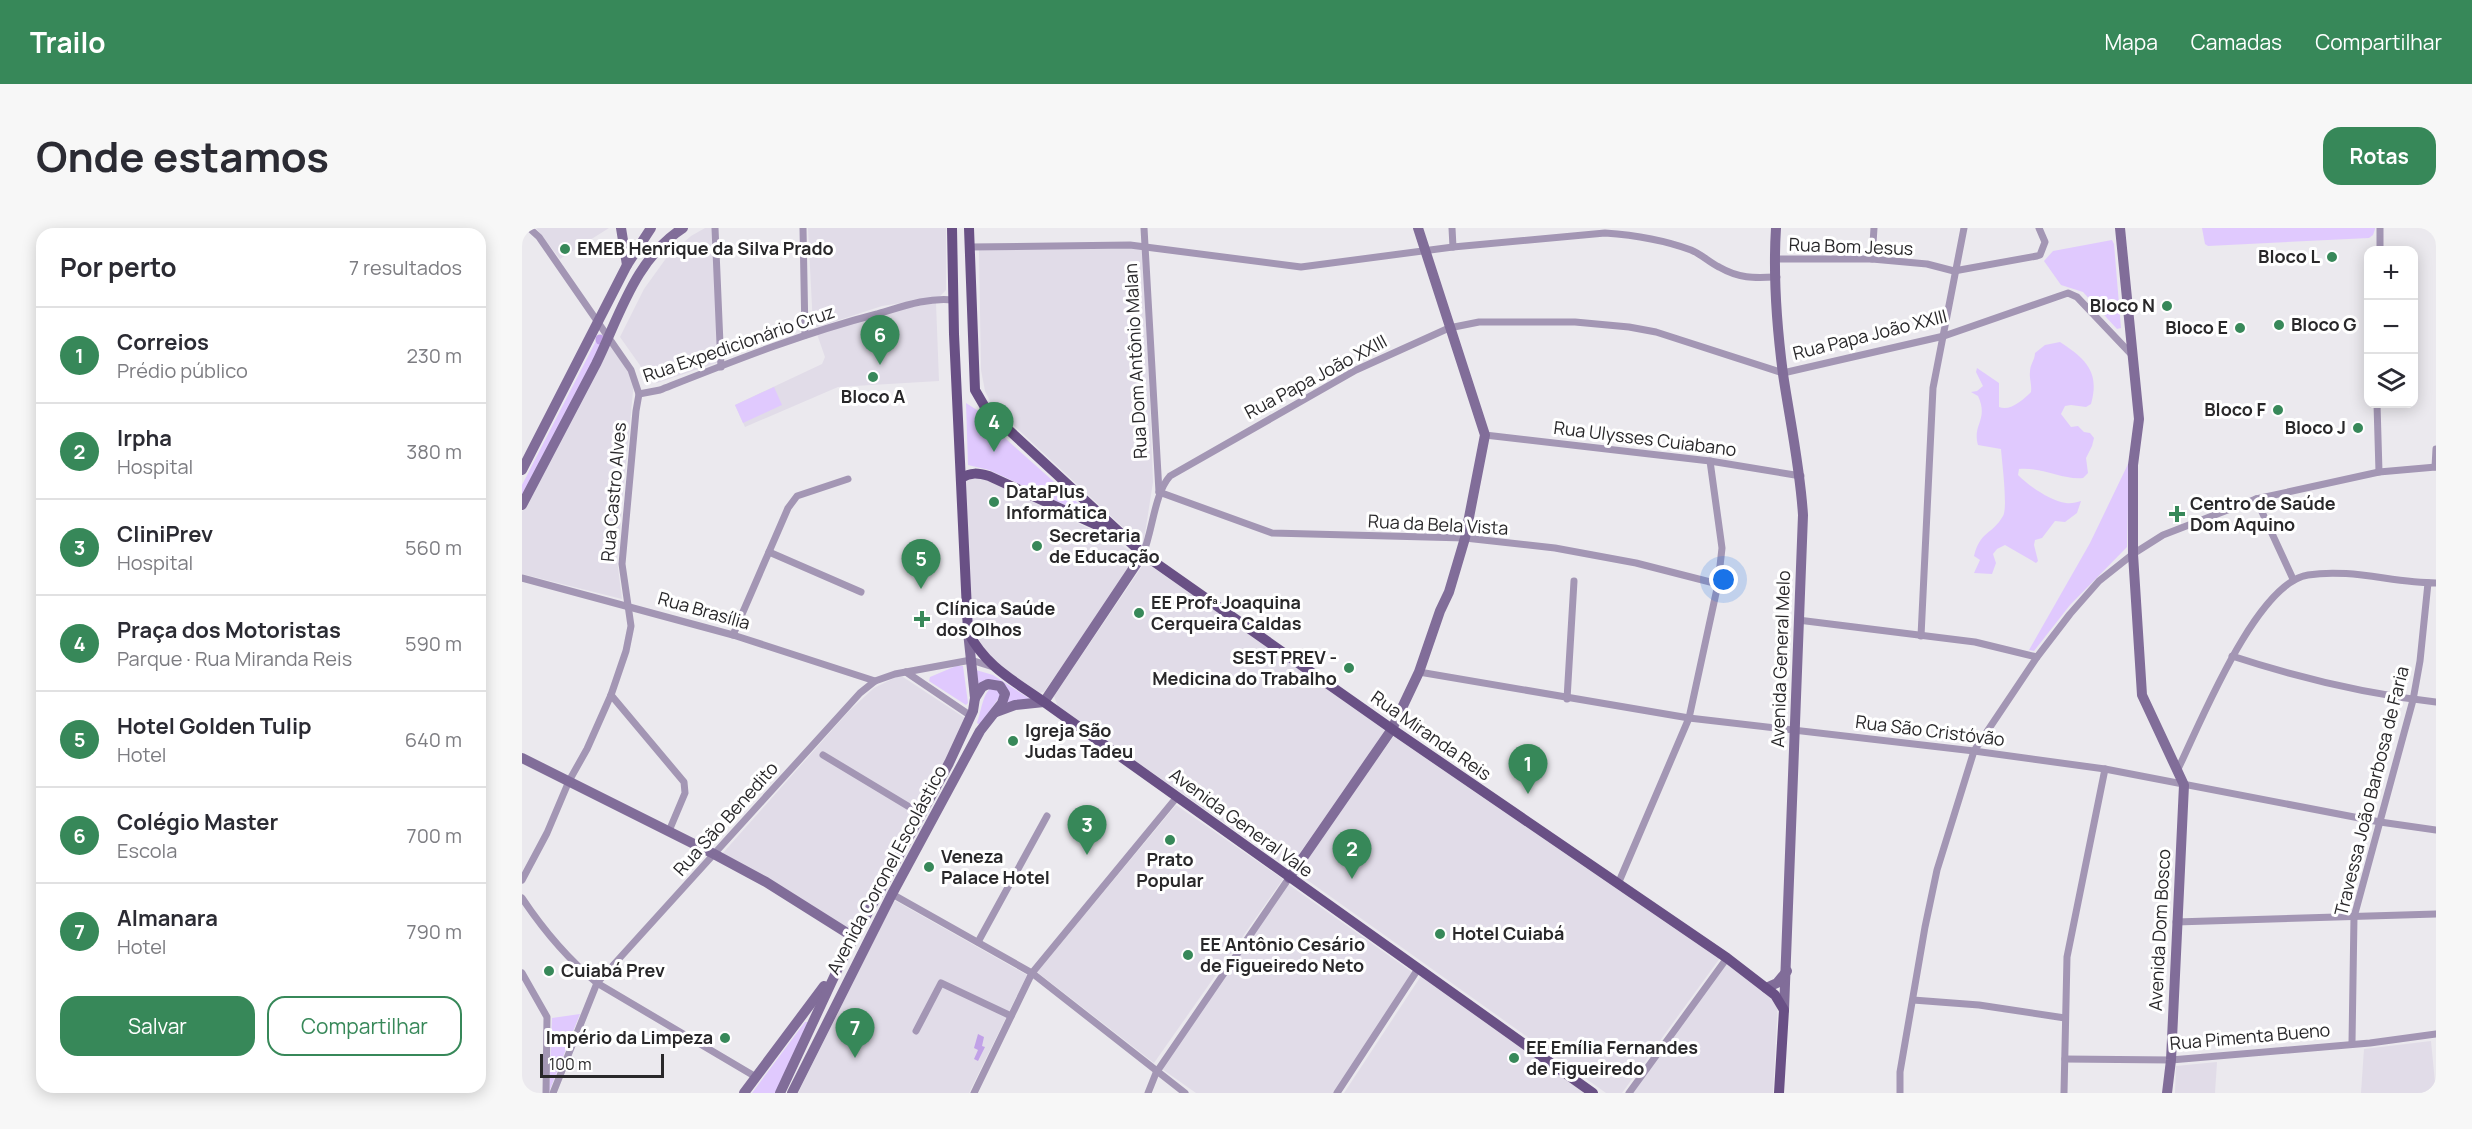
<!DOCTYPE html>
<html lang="pt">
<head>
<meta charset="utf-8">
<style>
  body { margin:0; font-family:Manrope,sans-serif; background:#f7f7f7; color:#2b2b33 }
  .controls { position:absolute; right:18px; top:18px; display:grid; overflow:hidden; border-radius:12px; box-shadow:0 3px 15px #0003 }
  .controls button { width:54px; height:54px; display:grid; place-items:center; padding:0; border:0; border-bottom:2px solid #e1e1e2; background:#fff; color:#2b2b33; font:30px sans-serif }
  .scale { position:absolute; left:18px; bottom:15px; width:124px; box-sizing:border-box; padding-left:6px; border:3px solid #29282a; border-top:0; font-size:16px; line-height:21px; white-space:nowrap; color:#29282a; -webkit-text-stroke:4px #fff; paint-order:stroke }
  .you { position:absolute; left:1202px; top:352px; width:21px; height:21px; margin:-15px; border:4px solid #fff; border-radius:50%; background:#1a73e8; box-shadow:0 0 0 9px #1a73e833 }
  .badge { display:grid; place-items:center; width:39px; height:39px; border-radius:50%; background:#378859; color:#fff; font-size:20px; font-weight:700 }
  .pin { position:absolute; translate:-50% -50px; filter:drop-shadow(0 2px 3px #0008) }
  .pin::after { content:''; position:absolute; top:32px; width:21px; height:18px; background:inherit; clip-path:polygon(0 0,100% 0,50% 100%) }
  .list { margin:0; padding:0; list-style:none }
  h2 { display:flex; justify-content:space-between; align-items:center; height:78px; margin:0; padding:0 24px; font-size:26px }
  h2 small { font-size:20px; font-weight:400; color:#7c7c81 }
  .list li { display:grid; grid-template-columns:39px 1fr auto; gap:18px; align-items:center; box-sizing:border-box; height:96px; padding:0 24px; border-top:2px solid #e1e1e2 }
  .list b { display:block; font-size:22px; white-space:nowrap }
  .list p { margin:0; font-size:20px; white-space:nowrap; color:#7c7c81 }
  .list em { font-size:20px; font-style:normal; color:#7c7c81 }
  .actions { display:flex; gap:12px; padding:18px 24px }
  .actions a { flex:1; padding:14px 0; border:2px solid #378859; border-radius:18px; text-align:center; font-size:21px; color:#378859 }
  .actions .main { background:#378859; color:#fff }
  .icon { flex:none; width:33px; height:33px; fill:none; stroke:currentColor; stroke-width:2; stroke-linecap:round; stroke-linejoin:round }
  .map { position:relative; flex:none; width:1914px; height:865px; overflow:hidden; border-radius:18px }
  header { display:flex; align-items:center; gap:36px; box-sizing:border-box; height:84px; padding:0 30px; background:#378859; color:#fff }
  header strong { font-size:28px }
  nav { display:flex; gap:33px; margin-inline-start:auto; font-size:21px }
  .intro { display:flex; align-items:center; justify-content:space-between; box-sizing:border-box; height:144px; padding:0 36px }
  h1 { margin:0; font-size:42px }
  .button { padding:15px 27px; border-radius:18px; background:#378859; color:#fff; font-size:21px; font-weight:700 }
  main { display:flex; gap:36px; padding:0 36px }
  aside { flex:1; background:#fff; border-radius:18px; box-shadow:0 3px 15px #0003 }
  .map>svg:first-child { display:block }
  .built { fill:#e1dce8 }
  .green { fill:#e0c9fe }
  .water { fill:#c1a1e7 }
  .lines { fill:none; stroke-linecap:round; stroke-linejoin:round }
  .canal { stroke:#c1a1e7; stroke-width:9 }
  .street { stroke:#a396b4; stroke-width:7 }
  .secondary { stroke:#816d99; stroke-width:10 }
  .primary { stroke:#695085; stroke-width:10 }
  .poi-dot { fill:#378859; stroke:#fff; stroke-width:2 }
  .labels { text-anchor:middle; stroke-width:6; stroke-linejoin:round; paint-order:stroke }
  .street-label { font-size:18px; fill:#29282a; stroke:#fff }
  .poi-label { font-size:18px; font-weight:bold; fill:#29282a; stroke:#fff; text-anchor:start }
</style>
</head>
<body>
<header>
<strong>Trailo</strong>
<nav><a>Mapa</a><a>Camadas</a><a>Compartilhar</a></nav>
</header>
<div class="intro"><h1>Onde estamos</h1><a class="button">Rotas</a></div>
<main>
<aside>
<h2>Por perto<small>7 resultados</small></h2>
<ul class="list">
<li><span class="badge">1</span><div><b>Correios</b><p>Prédio público</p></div><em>230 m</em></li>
<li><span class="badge">2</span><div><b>Irpha</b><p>Hospital</p></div><em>380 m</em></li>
<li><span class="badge">3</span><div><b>CliniPrev</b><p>Hospital</p></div><em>560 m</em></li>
<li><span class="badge">4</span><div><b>Praça dos Motoristas</b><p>Parque · Rua Miranda Reis</p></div><em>590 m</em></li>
<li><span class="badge">5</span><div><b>Hotel Golden Tulip</b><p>Hotel</p></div><em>640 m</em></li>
<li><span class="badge">6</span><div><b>Colégio Master</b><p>Escola</p></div><em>700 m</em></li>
<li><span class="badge">7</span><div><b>Almanara</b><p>Hotel</p></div><em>790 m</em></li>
</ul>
<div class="actions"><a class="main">Salvar</a><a>Compartilhar</a></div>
</aside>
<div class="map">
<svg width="1914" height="865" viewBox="0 0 1914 865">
  <rect width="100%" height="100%" fill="#ebe9ee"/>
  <g class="built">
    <path d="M 14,0 L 87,0 L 38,31 Z"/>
    <path d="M 183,0 L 193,0 L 197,134 L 135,155 L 127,150 L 98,109 L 122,61 L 145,29 L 169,8 Z"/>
    <path d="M 286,0 L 424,0 L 424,62 L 417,69 L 360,78 L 296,99 L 291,98 Z"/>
    <path d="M 622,19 L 631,254 L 621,318 L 470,177 L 463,163 L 459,142 L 457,22 Z"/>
    <path d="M 414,75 L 417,153 L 316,159 L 223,199 L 213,177 L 300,136 L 303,129 L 295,106 L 384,80 Z"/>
    <path d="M 87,115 L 112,153 L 95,332 L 100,371 L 0,346 L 0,284 Z"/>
    <path d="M 448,246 L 481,258 L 598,316 L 616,329 L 522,464 L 518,465 L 476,437 L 460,418 L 448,389 L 443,251 Z"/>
    <path d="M 623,334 L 866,501 L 767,640 L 536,479 L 532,468 Z"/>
    <path d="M 374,449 L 381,449 L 443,490 L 424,531 L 330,704 L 200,626 L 327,483 L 352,460 Z"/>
    <path d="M 874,505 L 1198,730 L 1100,865 L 1084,865 L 774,644 Z"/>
    <path d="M 654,577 L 761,651 L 632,835 L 515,744 Z"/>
    <path d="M 763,654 L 890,744 L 814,865 L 674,865 L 640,841 Z"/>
    <path d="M 372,672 L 505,747 L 447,865 L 276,865 Z"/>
    <path d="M 1205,733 L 1256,773 L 1251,865 L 1110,865 Z"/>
    <path d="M 899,748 L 1054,856 L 1053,858 L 1062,865 L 822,865 Z"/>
    <path d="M 1909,813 L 1914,865 L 1839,865 L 1842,821 Z"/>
    <path d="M 1695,834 L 1693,865 L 1653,865 L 1654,838 Z"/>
  </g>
  <g class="green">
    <path d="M 1680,0 L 1853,0 L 1853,1 L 1851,7 L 1847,10 L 1686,18 L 1683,16 Z"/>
    <path d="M 1590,12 L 1592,16 L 1599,100 L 1595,101 L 1561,64 L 1539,57 L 1522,33 L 1531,23 Z"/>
    <path d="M 75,111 L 82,114 L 0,273 L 0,257 Z"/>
    <path d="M 1538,114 C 1564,131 1578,144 1569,176 L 1564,179 L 1549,177 L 1543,178 L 1539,186 L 1549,199 L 1556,198 L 1562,204 L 1568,205 L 1572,210 L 1570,218 L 1564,230 L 1566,245 L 1561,250 C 1540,252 1523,239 1497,241 L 1496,247 C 1507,258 1528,273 1544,275 C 1549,276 1555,274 1559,273 L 1555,285 L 1543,294 L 1533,293 L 1520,310 L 1513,312 L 1512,317 L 1516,333 L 1514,335 L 1483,317 L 1475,321 L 1471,326 L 1474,335 L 1470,346 L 1452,345 L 1458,332 L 1452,328 C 1458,303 1470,307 1481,288 C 1486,280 1480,234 1479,221 L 1456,217 C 1450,196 1467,192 1456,168 L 1449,164 L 1455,163 L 1461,158 L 1454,144 L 1455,140 L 1477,155 L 1477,179 C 1488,184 1502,171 1509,164 C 1510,156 1507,150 1508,144 C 1508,136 1513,132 1513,125 L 1523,117 Z"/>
    <path d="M 252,159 L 260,177 L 221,195 L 213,177 Z"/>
    <path d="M 444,175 L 458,184 L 484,211 L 566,284 L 565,287 L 467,242 L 446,237 Z"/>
    <path d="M 1607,234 L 1605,319 L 1548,377 L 1512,423 L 1507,422 L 1568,315 Z"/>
    <path d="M 434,438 L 441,438 L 446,475 L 444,477 L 407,453 L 408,449 Z"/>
    <path d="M 454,442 L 471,447 L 508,471 L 482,475 L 486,464 L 457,459 Z"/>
    <path d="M 469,460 L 477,463 L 478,468 L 458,497 L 455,495 C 459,484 461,465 469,460 Z"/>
    <path d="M 58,786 L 27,864 L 30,790 Z"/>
    <path d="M 283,794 L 286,794 L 255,865 L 230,865 Z"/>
  </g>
  <path class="water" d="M 456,806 L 462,809 L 460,818 L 463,819 L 456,833 L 452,831 L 456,822 L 452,820 Z"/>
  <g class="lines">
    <path class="canal" d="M 78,112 L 78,111"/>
    <g class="street">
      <path d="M 193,0 L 199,139"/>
      <path d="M 281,0 L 283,107"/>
      <path d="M 622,0 L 637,264"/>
      <path d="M 930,0 L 931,19"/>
      <path d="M 447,19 L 608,17 L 779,39 L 931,19 L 1083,5 C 1112,7 1142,12 1169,22 C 1179,26 1187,34 1197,39 C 1218,51 1232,50 1255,49"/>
      <path d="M 1858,22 L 1858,0"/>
      <path d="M 1252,31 L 1350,31 L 1405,36 L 1432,43 L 1515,28 L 1518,27 L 1523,14 L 1517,0"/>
      <path d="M 1350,31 L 1352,0"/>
      <path d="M 117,166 L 138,162 C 209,134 281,105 355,86 C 379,79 406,69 431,72"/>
      <path d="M 1855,176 L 1857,244"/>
      <path d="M 963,207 L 1188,233 L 1279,248"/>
      <path d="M 1913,239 L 1914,221"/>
      <path d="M 637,264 L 750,305 L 943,310 L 1033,320 L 1114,335 L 1196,356"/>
      <path d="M 1734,271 L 1771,351"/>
      <path d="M 247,324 L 339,364"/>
      <path d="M 621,326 C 631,302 632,266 648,248 L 834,142 L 927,100 L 957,94 L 1053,94 L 1107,99 L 1134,104 L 1261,145 L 1422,108 L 1546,65 L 1555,69 L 1610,127"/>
      <path d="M 0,350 L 211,407 L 353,453"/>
      <path d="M 1276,392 L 1453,414 L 1515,429"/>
      <path d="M 211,407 L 266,280 L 275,268 L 326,251"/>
      <path d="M 1399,408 L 1411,160 L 1442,0"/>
      <path d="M 1710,428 C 1777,450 1844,466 1914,474"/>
      <path d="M 384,444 L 449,488"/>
      <path d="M 897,444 L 1167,490 L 1452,523 L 1583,541 L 1858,594 L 1914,602"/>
      <path d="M 89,467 L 162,554 L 163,565 L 147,603"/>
      <path d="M 1045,471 L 1052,353"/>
      <path d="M 301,527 L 399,586"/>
      <path d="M 1656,541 C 1678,496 1734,355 1786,347 C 1829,340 1871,355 1914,355"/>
      <path d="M 0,652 L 25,605 L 47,553 L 65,521 L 89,467 L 104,423 L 109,398 L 100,336 L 114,183 L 117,166 L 109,142 L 17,9 L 7,0"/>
      <path d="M 1096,656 L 1167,490 L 1196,356 L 1200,320 L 1188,233"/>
      <path d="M 370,666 L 510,745 L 663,865"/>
      <path d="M 0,670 C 20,700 47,732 75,755 L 234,849"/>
      <path d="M 1654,694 L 1914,686"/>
      <path d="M 456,714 L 525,588"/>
      <path d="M 0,745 L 25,789 L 24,865"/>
      <path d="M 1391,772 L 1457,777 L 1543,790"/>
      <path d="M 394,803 L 419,755 L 489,788"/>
      <path d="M 1830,815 L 1832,689 L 1891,472 L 1898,433 L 1906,355"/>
      <path d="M 1543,831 L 1649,832 L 1848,815 L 1914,806"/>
      <path d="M 31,865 L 75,755 L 338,465 L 353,453 L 373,446 L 449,432 L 468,438"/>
      <path d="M 452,865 L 510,745 L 655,569"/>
      <path d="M 626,865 L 634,845 L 767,650"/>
      <path d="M 815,865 L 896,741"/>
      <path d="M 1107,865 L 1205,730"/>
      <path d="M 1378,865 L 1378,844 L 1403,699 L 1415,642 L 1452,523 L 1515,429 L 1548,386 L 1577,353 L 1611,326 L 1641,307 L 1734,271 L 1857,244 L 1914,239"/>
      <path d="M 1542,865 L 1545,729 L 1583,541"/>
    </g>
    <g class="secondary">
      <path d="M 99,0 L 105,37"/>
      <path d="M 1254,0 C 1251,47 1255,100 1261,146 C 1268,193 1278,239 1281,287 L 1262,782"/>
      <path d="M 1598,0 L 1617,191 L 1611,237 L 1611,326 L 1620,467 L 1662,557 L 1649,832 L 1645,865"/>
      <path d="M 0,242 L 105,37 L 129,0"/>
      <path d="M 0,277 L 74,136 C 98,87 113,31 161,0"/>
      <path d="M 474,484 L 493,477 L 522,474 L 621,326"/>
      <path d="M 0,530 L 192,626 L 244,654 L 333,710"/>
      <path d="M 767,650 L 870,501 L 897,444 L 918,383 L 927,364 L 943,310 L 963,207 L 896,0"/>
      <path d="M 1244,760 L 1255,755 L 1265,743"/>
      <path d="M 222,865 L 302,758"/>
      <path d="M 258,865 L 318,736 L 427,535 L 451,483 L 453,470 L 446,404"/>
      <path d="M 270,865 L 370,666 L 458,503 L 480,475 L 483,466 L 478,458 L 466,456 L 460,459 L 453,470"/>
    </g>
    <g class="primary">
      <path d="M 430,0 L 432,106 L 446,404 C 464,439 491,452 522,474 L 1071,865"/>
      <path d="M 447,0 L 453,162 L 464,181 L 621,326 L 870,501 L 1205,730 L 1253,767 L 1262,782 L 1257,865"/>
      <path d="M 439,250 C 449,244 456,245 467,248 L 590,304"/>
    </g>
  </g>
  <g class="poi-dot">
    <circle cx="43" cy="21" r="6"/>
    <circle cx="1810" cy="29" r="6"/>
    <circle cx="1645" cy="78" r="6"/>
    <circle cx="1757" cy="97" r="6"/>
    <circle cx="1718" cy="100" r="6"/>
    <circle cx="351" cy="149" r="6"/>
    <circle cx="1756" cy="182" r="6"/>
    <circle cx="1836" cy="200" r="6"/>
    <circle cx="472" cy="274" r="6"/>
    <path d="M1652 277h6v6h6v6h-6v6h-6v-6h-6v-6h6z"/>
    <circle cx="515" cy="318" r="6"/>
    <circle cx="617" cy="385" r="6"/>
    <path d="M397 382h6v6h6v6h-6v6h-6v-6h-6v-6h6z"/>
    <circle cx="827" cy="440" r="6"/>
    <circle cx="491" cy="513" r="6"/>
    <circle cx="648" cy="612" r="6"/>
    <circle cx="407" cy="639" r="6"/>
    <circle cx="918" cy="706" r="6"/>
    <circle cx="666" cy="727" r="6"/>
    <circle cx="27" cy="743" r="6"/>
    <circle cx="203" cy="810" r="6"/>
    <circle cx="992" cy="830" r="6"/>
  </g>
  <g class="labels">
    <g class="street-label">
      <text transform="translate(1329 19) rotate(2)" y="6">Rua Bom Jesus</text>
      <text transform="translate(1348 107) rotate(-14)" y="6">Rua Papa João XXIII</text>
      <text transform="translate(217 116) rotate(-19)" y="6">Rua Expedicionário Cruz</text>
      <text transform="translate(614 133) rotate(-93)" y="6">Rua Dom Antônio Malan</text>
      <text transform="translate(794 149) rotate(-28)" y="6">Rua Papa João XXIII</text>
      <text transform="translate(1123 211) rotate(7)" y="6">Rua Ulysses Cuiabano</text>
      <text transform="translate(92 264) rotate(-85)" y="6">Rua Castro Alves</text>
      <text transform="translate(916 297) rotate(3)" y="6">Rua da Bela Vista</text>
      <text transform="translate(182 383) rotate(16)" y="6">Rua Brasília</text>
      <text transform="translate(1259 431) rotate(-88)" y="6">Avenida General Melo</text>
      <text transform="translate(1408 503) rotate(7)" y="6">Rua São Cristóvão</text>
      <text transform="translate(909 508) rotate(35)" y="6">Rua Miranda Reis</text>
      <text transform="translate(1850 563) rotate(-76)" y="6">Travessa João Barbosa de Faria</text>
      <text transform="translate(204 591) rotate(-48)" y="6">Rua São Benedito</text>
      <text transform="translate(719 595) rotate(36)" y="6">Avenida General Vale</text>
      <text transform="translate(365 642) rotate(-62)" y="6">Avenida Coronel Escolástico</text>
      <text transform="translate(1638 702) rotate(-87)" y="6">Avenida Dom Bosco</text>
      <text transform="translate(1728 809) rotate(-5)" y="6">Rua Pimenta Bueno</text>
    </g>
    <g class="poi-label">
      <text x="55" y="27">EMEB Henrique da Silva Prado</text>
      <text x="1798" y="35" text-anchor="end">Bloco L</text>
      <text x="1633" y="84" text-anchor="end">Bloco N</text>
      <text x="1769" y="103">Bloco G</text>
      <text x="1706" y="106" text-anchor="end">Bloco E</text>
      <text x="351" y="175" text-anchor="middle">Bloco A</text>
      <text x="1744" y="188" text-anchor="end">Bloco F</text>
      <text x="1824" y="206" text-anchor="end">Bloco J</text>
      <text x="484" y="270">DataPlus<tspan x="484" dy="21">Informática</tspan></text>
      <text x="1668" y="282">Centro de Saúde<tspan x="1668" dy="21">Dom Aquino</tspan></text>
      <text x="527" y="314">Secretaria<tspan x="527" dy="21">de Educação</tspan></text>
      <text x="629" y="381">EE Profª Joaquina<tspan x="629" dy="21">Cerqueira Caldas</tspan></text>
      <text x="414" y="387">Clínica Saúde<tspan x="414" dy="21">dos Olhos</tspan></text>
      <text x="815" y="436" text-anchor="end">SEST PREV -<tspan x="815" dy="21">Medicina do Trabalho</tspan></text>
      <text x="503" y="509">Igreja São<tspan x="503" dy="21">Judas Tadeu</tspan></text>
      <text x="419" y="635">Veneza<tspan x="419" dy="21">Palace Hotel</tspan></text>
      <text x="648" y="638" text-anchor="middle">Prato<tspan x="648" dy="21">Popular</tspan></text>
      <text x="930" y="712">Hotel Cuiabá</text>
      <text x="678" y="723">EE Antônio Cesário<tspan x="678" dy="21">de Figueiredo Neto</tspan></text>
      <text x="39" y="749">Cuiabá Prev</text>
      <text x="191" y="816" text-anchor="end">Império da Limpeza</text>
      <text x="1004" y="826">EE Emília Fernandes<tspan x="1004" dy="21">de Figueiredo</tspan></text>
    </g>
  </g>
</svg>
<div class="controls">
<button>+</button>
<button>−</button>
<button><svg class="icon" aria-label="layers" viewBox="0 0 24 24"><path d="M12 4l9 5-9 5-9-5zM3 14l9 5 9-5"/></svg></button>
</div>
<div class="scale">100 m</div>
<div class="you"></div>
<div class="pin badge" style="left:1006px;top:566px">1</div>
<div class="pin badge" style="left:830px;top:651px">2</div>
<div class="pin badge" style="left:565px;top:627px">3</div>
<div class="pin badge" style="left:472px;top:224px">4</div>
<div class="pin badge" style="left:399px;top:361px">5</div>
<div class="pin badge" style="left:358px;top:137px">6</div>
<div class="pin badge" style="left:333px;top:830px">7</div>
</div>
</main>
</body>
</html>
